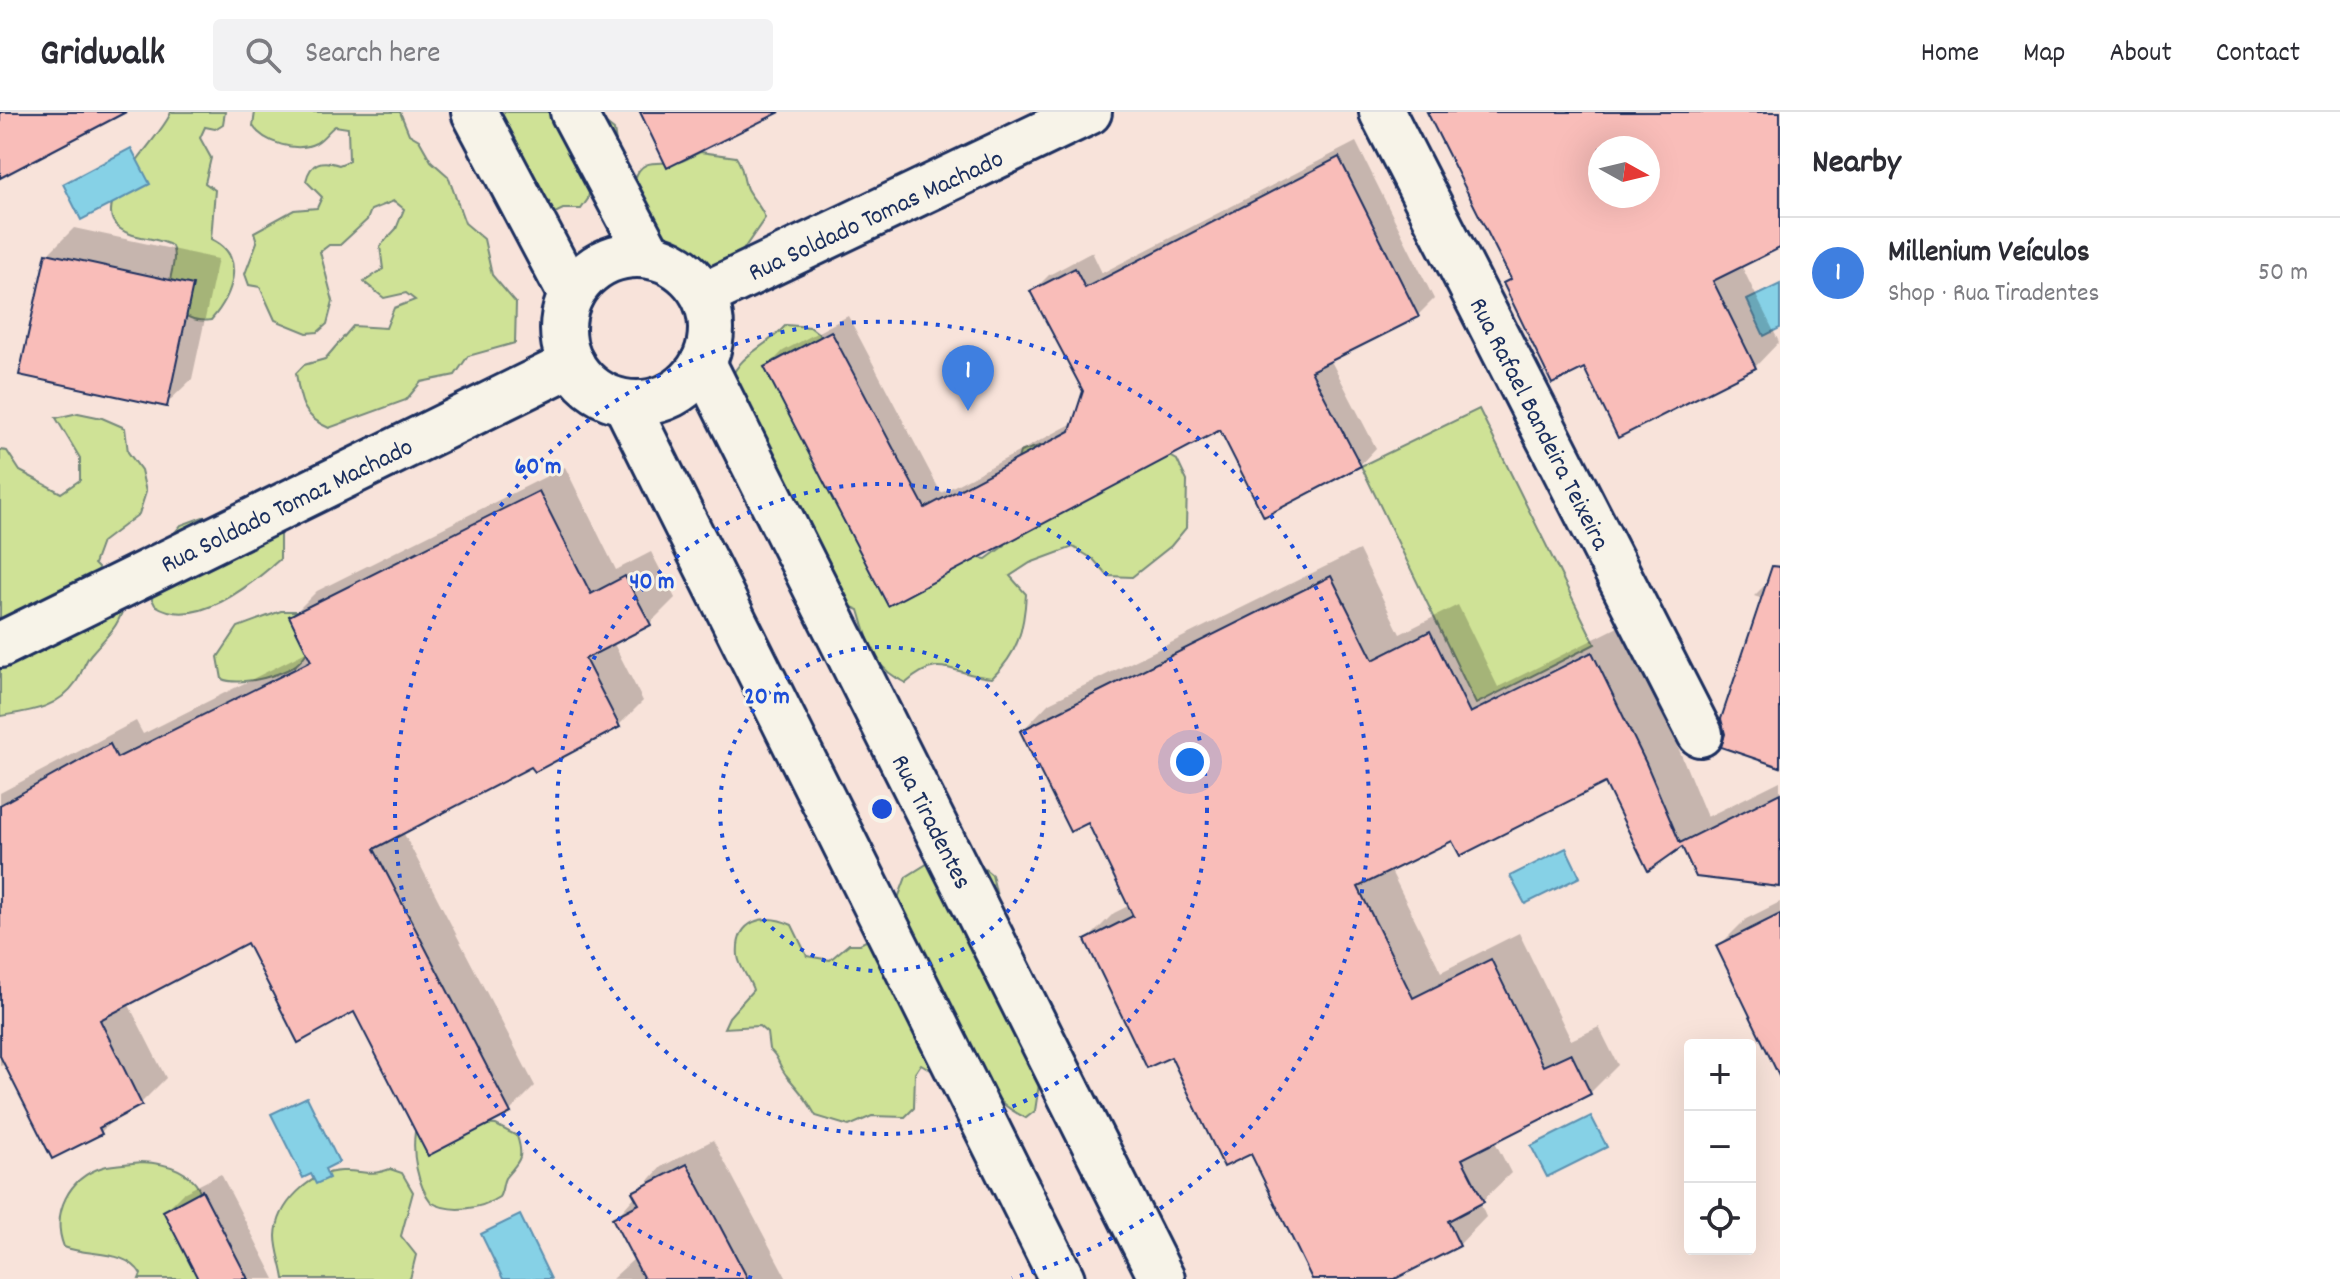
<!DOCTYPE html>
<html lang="en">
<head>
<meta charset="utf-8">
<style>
  body { margin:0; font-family:Dekko,sans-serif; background:#f2f2f3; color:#2b2b33 }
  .controls { position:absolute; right:24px; bottom:24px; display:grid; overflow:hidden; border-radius:8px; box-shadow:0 8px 32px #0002 }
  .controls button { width:72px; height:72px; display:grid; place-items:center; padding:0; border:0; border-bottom:2px solid #e1e1e2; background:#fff; color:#2b2b33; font:40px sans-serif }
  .compass { position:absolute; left:1588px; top:24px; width:72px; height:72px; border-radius:50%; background:#fff; box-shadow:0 8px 32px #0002; rotate:98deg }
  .you { position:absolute; left:1190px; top:650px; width:28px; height:28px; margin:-20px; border:6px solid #fff; border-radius:50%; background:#1a73e8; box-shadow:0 0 0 12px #1a73e833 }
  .badge { display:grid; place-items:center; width:52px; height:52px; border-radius:50%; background:#b45309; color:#fff; font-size:26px; font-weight:700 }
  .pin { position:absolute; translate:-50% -66px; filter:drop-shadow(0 2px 4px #0008) }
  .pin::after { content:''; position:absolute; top:42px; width:28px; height:24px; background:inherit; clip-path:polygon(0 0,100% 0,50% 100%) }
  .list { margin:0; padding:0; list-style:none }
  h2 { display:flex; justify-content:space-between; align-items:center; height:104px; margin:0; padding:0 32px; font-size:34px }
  h2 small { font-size:26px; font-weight:400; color:#7c7c81 }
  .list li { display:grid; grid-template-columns:52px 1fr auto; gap:24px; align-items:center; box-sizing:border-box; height:112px; padding:0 32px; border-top:2px solid #e1e1e2 }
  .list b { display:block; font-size:30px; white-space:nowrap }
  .list p { margin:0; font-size:26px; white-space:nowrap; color:#7c7c81 }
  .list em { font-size:26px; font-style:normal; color:#7c7c81 }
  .icon { flex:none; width:44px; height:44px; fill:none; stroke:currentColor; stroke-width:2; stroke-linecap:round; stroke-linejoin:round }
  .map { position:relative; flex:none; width:1780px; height:1167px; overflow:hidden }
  header { display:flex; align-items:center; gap:48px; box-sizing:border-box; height:112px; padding:0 40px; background:#fff; border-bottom:2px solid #e1e1e2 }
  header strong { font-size:38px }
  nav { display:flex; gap:44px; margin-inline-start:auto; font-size:28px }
  .search { width:560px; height:72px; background:#f2f2f3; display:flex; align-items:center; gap:20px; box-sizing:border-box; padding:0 28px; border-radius:8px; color:#7c7c81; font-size:30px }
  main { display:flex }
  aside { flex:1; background:#fff }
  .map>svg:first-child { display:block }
  .green { fill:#cfe296; stroke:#75887a; stroke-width:2 }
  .water { fill:#86d1e6; stroke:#5b90b0; stroke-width:2 }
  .shadow { fill:#0003; fill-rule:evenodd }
  .building { fill:#f9bdb9; stroke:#1b2f5e; stroke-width:2; fill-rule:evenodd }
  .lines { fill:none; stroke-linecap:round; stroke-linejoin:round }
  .street-casing { stroke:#1b2f5e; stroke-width:50 }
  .secondary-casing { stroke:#1b2f5e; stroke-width:50 }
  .street { stroke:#f7f3e8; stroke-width:44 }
  .secondary { stroke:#f7f3e8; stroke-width:44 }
  .ring { fill:none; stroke:#1d4ed8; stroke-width:4; stroke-dasharray:4 8 }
  .labels { text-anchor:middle; stroke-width:6; stroke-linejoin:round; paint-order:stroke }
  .street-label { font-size:26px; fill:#1b2f5e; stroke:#f7f3e8 }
  .centre { fill:#1d4ed8; stroke:#f7f3e8; stroke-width:4 }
  .ring-label { font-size:24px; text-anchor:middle; font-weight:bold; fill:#1d4ed8; stroke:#f7f3e8; stroke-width:6; stroke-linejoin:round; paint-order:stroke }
</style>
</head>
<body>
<header>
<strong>Gridwalk</strong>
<div class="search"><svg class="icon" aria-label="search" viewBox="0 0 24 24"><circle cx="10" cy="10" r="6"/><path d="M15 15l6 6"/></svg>Search here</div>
<nav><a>Home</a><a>Map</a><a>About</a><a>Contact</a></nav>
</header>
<main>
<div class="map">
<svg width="1780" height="1167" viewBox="0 0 1780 1167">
  <rect width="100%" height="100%" fill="#f8e3da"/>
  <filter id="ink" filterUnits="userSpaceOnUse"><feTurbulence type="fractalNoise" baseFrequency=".0125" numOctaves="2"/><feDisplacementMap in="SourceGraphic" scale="16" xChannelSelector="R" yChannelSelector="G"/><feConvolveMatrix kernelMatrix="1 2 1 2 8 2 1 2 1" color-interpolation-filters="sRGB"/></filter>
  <g filter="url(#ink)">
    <g class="green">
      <path d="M 171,0 L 225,0 L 223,12 L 215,17 L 205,15 L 200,26 L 211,46 L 205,71 L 215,78 L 211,127 C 248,144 232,184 211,208 C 191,211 172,200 170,178 C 168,162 178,151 172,134 C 156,124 134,128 119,116 C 86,91 164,24 171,0 Z"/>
      <path d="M 255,0 L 400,0 L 409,22 L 419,28 L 431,49 L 448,64 L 465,111 L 484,127 L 492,163 L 516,191 L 515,231 L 468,244 L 455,263 L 421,270 L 406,288 L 329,316 C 302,305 300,288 296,261 L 304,253 L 325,247 L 353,214 L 386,216 L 394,196 L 415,188 L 406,181 L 384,186 L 364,170 L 383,157 L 380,134 L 396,117 L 404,97 L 394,89 L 371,98 L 367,108 L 340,133 L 329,133 L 320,140 L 333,189 L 327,212 L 318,220 L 307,221 L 275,208 L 260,175 L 249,173 L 245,162 L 257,130 L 254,120 L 294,98 L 317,96 L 322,85 L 306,69 C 310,50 322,47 339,53 L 349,49 L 348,16 L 335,14 C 329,18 323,27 316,31 C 297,41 264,31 253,14 Z"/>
      <path d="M 485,0 L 591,0 L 614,18 L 619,49 L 590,76 L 588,87 L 581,97 L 563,97 L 553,102 Z"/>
      <path d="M 700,40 L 736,45 C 744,56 742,65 747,77 C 753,88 761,94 765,106 L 743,138 L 727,147 L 724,159 L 709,167 C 701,166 691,166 684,162 C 666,149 639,90 635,68 C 641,42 664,55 682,49 C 688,47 694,43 700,40 Z"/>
      <path d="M 786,213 L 810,215 L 828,229 L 899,379 L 939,404 L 965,444 L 986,447 L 1005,433 L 1000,410 L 1020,340 L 1042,333 L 1156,336 L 1177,348 L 1187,369 L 1186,416 L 1171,434 L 1132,465 L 1108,464 L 1093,447 L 1073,435 L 1030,451 L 1010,464 L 1026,482 C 1024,518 1018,541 992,566 C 951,563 941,540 906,571 C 871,555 870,533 859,498 L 838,489 L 726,279 C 738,239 761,241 786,213 Z"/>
      <path d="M 1479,297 L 1595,532 L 1476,592 L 1361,354 Z"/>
      <path d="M 78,301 L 102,306 L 125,316 L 128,340 L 141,358 L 146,380 L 139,402 L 102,430 L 94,452 L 127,486 C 117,518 111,519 91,542 C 84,550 82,562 76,570 C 57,597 31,599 0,604 L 0,338 L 7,339 L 20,359 L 61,381 L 80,368 L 80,346 L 56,306 Z"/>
      <path d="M 227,404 L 274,413 L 280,423 L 280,447 C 251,473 195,519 155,493 L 150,483 L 151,449 L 181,413 L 203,405 Z"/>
      <path d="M 281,499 L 303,499 L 318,518 C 313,527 309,539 302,547 C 290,563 239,575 222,567 L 218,545 L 238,515 Z"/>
      <path d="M 938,745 C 959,746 977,748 992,763 L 1040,966 L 1035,999 L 1026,1006 C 983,985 1001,976 974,946 L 931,958 L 921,952 L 915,961 L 914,996 L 905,1005 L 872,1004 L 849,1014 L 816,1004 C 806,986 798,977 786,963 C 778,953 779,944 769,937 L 767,921 L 759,914 L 724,916 L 729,905 L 753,878 C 750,867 739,855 738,844 C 735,808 764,800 792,813 L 807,844 L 830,848 L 849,832 L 860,832 L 870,827 L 897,789 L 906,765 Z"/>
      <path d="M 431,1009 L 496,1013 L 517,1024 C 525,1049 518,1049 505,1066 C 502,1072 503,1079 499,1085 C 481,1097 450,1102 431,1090 C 417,1072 412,1042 415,1020 Z"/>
      <path d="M 141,1050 C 219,1053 206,1106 210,1167 L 139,1167 L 141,1162 C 126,1137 90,1145 64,1135 C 51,1101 68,1066 103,1055 C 115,1052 129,1052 141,1050 Z"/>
      <path d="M 390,1057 L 402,1061 L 413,1080 L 401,1124 L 416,1143 L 410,1167 L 284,1167 C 282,1153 276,1138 276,1124 C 277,1092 310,1060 342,1059 C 362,1058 368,1065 390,1057 Z"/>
    </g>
    <g class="water">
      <path d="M 131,36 L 150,72 L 81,108 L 63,72 Z"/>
      <path d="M 1780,172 L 1780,216 L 1764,224 L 1747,188 Z"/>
      <path d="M 1566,736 L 1580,765 L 1525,792 L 1510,764 Z"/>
      <path d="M 307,985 L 339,1050 L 325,1057 L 329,1066 L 316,1072 L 311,1062 L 303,1066 L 271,1002 Z"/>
      <path d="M 1591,1004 L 1607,1035 L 1547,1065 L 1531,1034 Z"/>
      <path d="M 520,1103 L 551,1167 L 503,1167 L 481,1122 Z"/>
    </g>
    <g class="shadow">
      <path d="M 1430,0 L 1780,0 L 1780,133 L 1741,153 L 1779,230 L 1755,255 L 1584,253 L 1505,171 L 1512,165 ZM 1600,36 L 1648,36 L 1648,84 L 1600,84 Z"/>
      <path d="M 1356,30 L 1434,187 L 1418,203 L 1330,247 L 1376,336 L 1360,353 L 1221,315 L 889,491 L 766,256 L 783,239 L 848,204 L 941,381 L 1075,310 L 1085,279 L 1033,179 L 1049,163 L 1092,140 L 1102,161 Z"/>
      <path d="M 74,116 L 218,147 L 192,267 L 166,292 L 48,142 Z"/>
      <path d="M 565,355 L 616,458 L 651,440 L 675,486 L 650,511 L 613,530 L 643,589 L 618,614 L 532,652 L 403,720 L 535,974 L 510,999 L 248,828 L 128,891 L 166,966 L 141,991 L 117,1004 L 101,1020 L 6,952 L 0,954 L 0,681 L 136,609 L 143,622 L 308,539 L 292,504 L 317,479 Z"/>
      <path d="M 1359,438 L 1400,522 L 1458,493 L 1498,575 L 1620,514 L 1673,623 L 1707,705 L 1780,669 L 1780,773 L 1682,732 L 1649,756 L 1606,669 L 1453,726 L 1390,757 L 1441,860 L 1519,821 L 1571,928 L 1599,915 L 1618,953 L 1590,981 L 1495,1030 L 1511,1061 L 1480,1091 L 1486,1105 L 1459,1133 L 1390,1167 L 1314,1167 L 1252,1039 L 1172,942 L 1087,828 L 1114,801 L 1130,793 L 1089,708 L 1022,619 L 1049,591 Z"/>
      <path d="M 1780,458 L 1780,653 L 1763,487 L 1754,484 Z"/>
      <path d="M 1780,790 L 1780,961 L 1718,835 L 1746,807 Z"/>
      <path d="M 713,1028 L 787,1167 L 612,1167 L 635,1146 L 615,1107 L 661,1055 Z"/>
      <path d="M 221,1062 L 275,1167 L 201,1167 L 165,1099 L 183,1081 Z"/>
    </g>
    <g class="building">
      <path d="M 0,0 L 126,0 L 0,66 Z"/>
      <path d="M 640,0 L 780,0 L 667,56 Z"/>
      <path d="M 1427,0 L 1780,0 L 1780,136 L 1713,169 L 1756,256 L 1618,326 L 1584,256 L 1552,272 L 1503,171 L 1511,167 ZM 1600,36 L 1648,36 L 1648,84 L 1600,84 Z"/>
      <path d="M 1339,45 L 1419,205 L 1311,259 L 1361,354 L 1264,405 L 1220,318 L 888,494 L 764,255 L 831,219 L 925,396 L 1070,319 L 1083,279 L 1030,179 L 1075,156 L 1085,176 Z"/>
      <path d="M 46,141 L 193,173 L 167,295 L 19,263 Z"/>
      <path d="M 539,379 L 591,482 L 625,464 L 651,513 L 585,547 L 620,615 L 535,660 L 531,655 L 374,737 L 511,1001 L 428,1044 L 354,900 L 298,931 L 247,831 L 100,908 L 142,993 L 99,1016 L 102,1022 L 52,1047 L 0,944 L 0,693 L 110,632 L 117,646 L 311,549 L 289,504 Z"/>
      <path d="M 1772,454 L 1780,455 L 1780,655 L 1721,635 L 1725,622 L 1721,607 Z"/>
      <path d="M 1331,464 L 1373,548 L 1430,519 L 1470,601 L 1592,540 L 1646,651 L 1680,731 L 1780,681 L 1780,775 L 1696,765 L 1682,735 L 1648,759 L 1605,671 L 1460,744 L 1452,729 L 1358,775 L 1413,886 L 1491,847 L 1543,954 L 1571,941 L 1591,982 L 1462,1047 L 1484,1090 L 1448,1109 L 1460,1134 L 1395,1167 L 1312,1167 L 1251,1042 L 1224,1055 L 1171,945 L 1147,956 L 1085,828 L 1133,804 L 1088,711 L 1070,720 L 1020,619 Z"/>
      <path d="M 1780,802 L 1780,966 L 1716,834 Z"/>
      <path d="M 687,1052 L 748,1167 L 644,1167 L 612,1106 L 639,1092 L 632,1080 Z"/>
      <path d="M 202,1078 L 248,1167 L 198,1167 L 163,1099 Z"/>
    </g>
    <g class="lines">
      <g class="street-casing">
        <g id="street">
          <path d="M 1382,0 L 1700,622"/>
          <path d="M 704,183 L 1089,0"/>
          <path d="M 0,533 L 572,252"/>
        </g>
      </g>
      <g class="secondary-casing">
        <g id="secondary">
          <path d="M 474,0 L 571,183"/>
          <path d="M 573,0 L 649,143"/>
          <circle cx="637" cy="217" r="74"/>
          <path d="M 703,251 L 1162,1167"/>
          <path d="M 626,292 L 1062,1167"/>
        </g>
      </g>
      <use href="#street" class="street"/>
      <use href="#secondary" class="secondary"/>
    </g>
  </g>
  <g class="ring">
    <circle cx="882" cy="697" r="162"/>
    <circle cx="882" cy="697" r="325"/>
    <path d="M752 1166A487 487 0 1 1 1012 1166"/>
  </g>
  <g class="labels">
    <g class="street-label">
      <text transform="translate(875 102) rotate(-25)" y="9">Rua Soldado Tomas Machado</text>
      <text transform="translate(1541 311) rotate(63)" y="9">Rua Rafael Bandeira Teixeira</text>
      <text transform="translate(286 392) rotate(-26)" y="9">Rua Soldado Tomaz Machado</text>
      <text transform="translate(933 709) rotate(63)" y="9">Rua Tiradentes</text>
    </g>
  </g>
  <circle cx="882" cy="697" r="12" class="centre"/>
  <g class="ring-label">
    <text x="538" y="361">60 m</text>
    <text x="652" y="476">40 m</text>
    <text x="767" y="591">20 m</text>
  </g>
</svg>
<div class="controls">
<button>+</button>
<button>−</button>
<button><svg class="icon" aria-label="locate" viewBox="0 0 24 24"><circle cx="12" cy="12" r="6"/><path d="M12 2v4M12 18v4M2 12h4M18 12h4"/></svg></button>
</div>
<svg class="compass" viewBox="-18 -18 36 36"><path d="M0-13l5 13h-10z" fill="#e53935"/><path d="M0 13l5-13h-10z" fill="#7c7c81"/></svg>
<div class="you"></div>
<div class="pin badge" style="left:968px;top:299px;background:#3f7fe0">1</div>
</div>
<aside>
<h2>Nearby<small></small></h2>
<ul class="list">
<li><span class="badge" style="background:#3f7fe0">1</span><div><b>Millenium Veículos</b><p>Shop · Rua Tiradentes</p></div><em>50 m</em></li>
</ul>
</aside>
</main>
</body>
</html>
